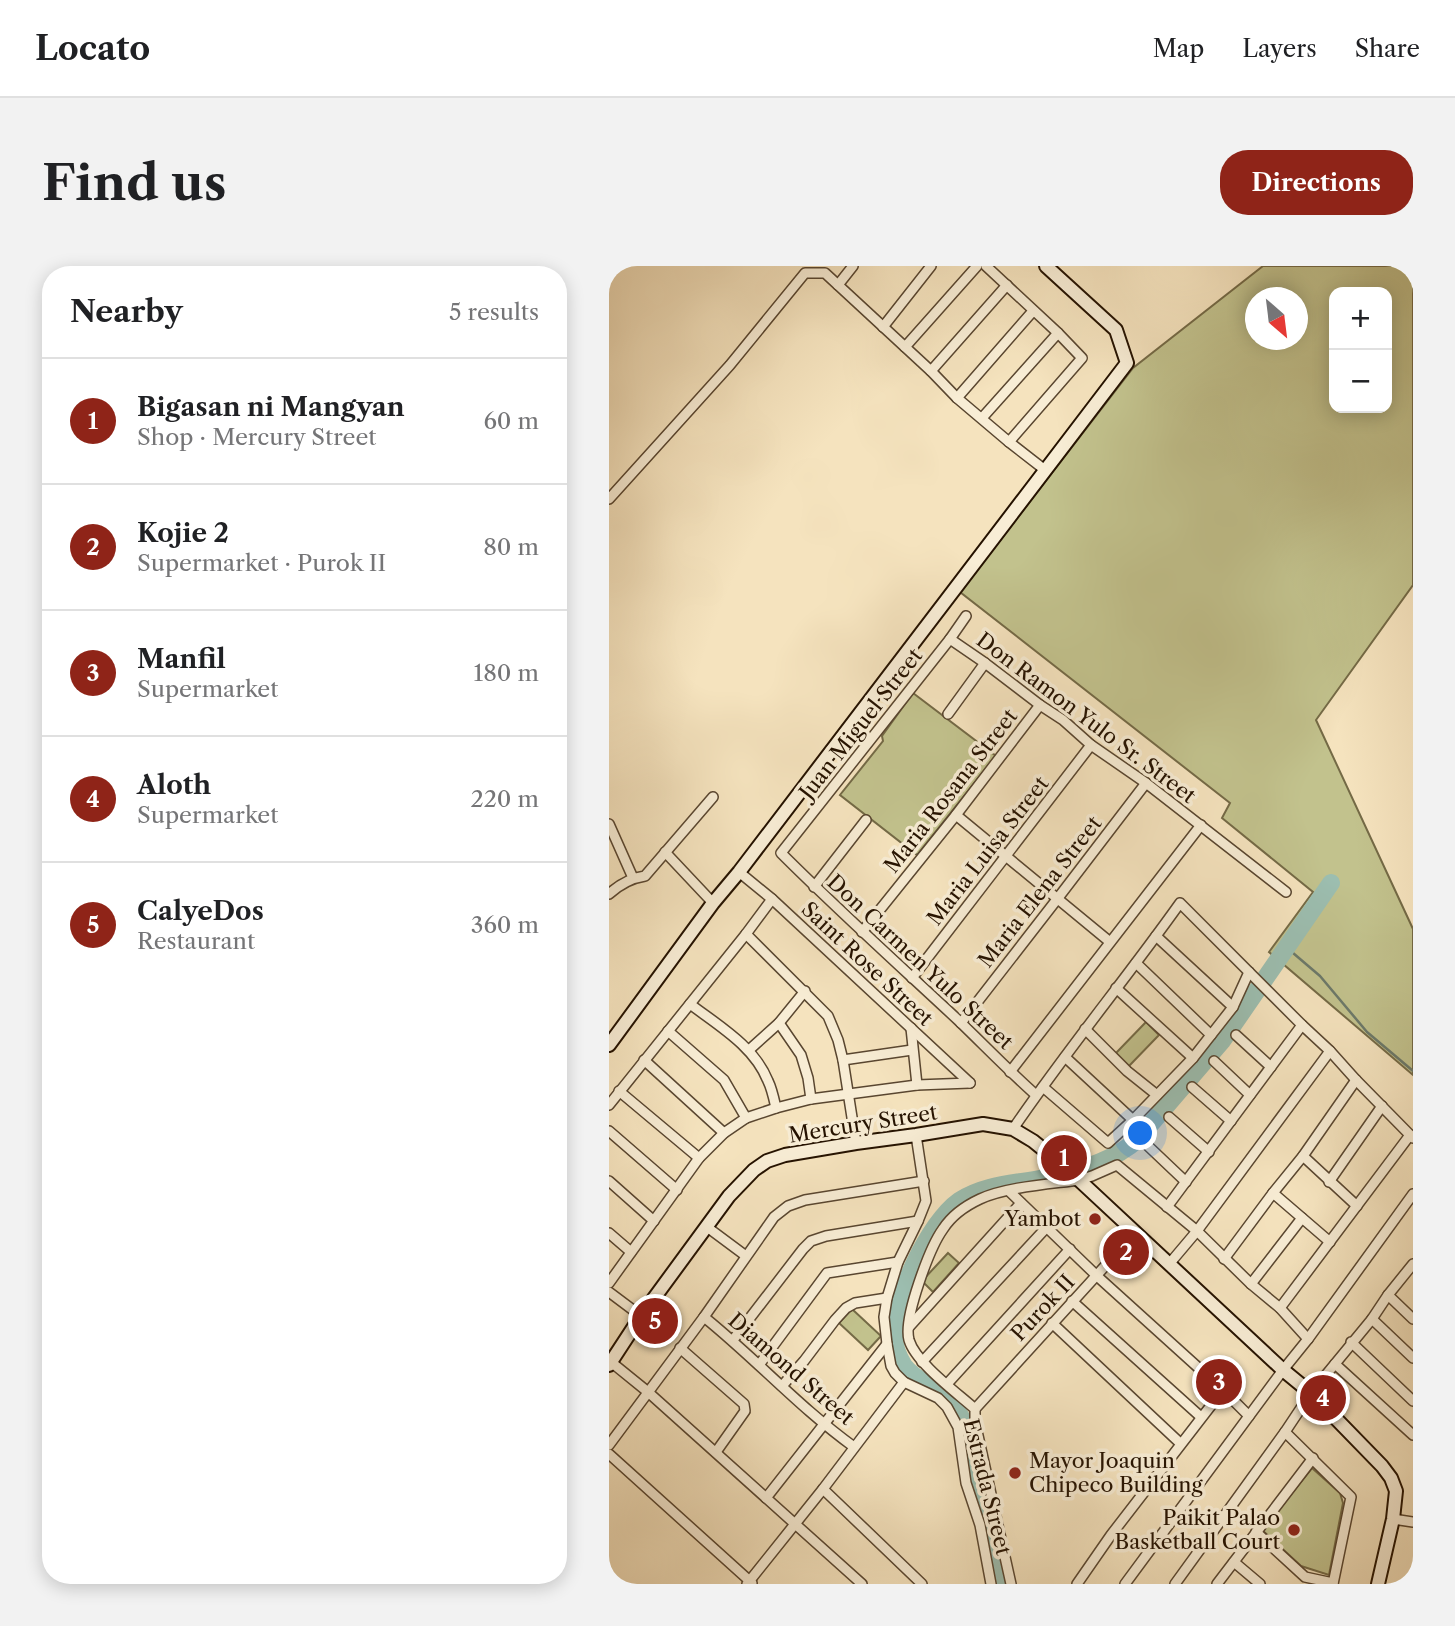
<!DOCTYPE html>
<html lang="en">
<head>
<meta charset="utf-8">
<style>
  body { margin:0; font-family:"Libre Caslon Text",serif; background:#f2f2f2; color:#202124 }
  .controls { position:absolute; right:21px; top:21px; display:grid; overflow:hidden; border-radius:14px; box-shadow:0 4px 18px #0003 }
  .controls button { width:63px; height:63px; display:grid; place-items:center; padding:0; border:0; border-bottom:2px solid #e0e0e0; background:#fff; color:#202124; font:35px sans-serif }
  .compass { position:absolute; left:636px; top:21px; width:63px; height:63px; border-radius:50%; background:#fff; box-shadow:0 4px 18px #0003; rotate:152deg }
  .you { position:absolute; left:532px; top:868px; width:24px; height:24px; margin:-18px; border:5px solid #fff; border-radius:50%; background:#1a73e8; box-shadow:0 0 0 10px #1a73e833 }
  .badge { display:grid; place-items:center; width:46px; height:46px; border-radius:50%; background:#8f2418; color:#fff; font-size:23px; font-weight:700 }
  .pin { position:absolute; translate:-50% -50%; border:4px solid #fff; box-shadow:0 2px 7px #0006 }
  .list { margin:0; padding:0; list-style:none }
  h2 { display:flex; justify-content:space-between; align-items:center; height:91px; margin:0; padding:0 28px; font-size:30px }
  h2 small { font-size:23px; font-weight:400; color:#757577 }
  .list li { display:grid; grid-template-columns:46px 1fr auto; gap:21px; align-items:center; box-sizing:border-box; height:126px; padding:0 28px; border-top:2px solid #e0e0e0 }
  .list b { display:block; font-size:26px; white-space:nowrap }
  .list p { margin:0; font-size:23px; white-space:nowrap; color:#757577 }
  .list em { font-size:23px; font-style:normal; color:#757577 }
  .map { position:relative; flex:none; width:804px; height:1318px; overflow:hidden; border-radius:28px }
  header { display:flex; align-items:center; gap:42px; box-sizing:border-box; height:98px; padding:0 35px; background:#fff; border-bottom:2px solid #e0e0e0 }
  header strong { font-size:33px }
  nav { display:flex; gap:38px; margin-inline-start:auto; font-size:24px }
  .intro { display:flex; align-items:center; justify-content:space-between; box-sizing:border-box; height:168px; padding:0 42px }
  h1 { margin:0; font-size:49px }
  .button { padding:18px 32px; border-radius:28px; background:#8f2418; color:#fff; font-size:24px; font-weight:700 }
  main { display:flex; gap:42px; padding:0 42px }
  aside { flex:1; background:#fff; border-radius:28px; box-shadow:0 4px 18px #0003 }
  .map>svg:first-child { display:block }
  .green { fill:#c2c28d; stroke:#746a46; stroke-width:2; fill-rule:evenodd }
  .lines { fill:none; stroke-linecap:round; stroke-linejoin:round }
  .stream { stroke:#6c796a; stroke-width:2.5 }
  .river { stroke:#9cbeb0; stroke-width:18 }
  .street-casing { stroke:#594630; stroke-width:12 }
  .secondary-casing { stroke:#251200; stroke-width:16 }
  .street { stroke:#f8edd5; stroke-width:9 }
  .secondary { stroke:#f8edd5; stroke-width:12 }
  .poi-dot { fill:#8f2418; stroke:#f8edd5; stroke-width:2.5 }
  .labels { text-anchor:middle; stroke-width:7; stroke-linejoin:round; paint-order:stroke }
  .street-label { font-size:21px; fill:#251200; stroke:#f8edd5 }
  .poi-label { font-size:21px; fill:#251200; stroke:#f8edd5; text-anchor:end }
</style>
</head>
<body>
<header>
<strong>Locato</strong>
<nav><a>Map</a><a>Layers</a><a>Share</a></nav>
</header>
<div class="intro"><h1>Find us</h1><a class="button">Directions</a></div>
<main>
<aside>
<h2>Nearby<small>5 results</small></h2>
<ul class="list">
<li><span class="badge">1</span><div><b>Bigasan ni Mangyan</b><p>Shop · Mercury Street</p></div><em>60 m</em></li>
<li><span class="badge">2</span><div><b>Kojie 2</b><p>Supermarket · Purok II</p></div><em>80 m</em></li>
<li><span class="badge">3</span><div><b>Manfil</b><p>Supermarket</p></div><em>180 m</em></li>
<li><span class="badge">4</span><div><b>Aloth</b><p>Supermarket</p></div><em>220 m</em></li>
<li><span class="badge">5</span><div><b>CalyeDos</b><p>Restaurant</p></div><em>360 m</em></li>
</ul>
</aside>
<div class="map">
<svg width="804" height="1318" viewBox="0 0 804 1318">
  <rect width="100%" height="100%" fill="#f5e3be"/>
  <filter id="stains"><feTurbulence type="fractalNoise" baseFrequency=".00286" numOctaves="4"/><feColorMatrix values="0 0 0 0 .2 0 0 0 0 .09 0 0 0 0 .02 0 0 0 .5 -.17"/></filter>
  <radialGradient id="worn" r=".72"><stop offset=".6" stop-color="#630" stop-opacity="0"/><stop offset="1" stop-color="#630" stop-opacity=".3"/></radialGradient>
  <g class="green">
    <path d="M 654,0 L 804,0 L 804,319 L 707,454 L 804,663 L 804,809 L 660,686 L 704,626 L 613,552 L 621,537 L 351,326 L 524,102 ZM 725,26 L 778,26 L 778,142 L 725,142 ZM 646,32 L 688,32 L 688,74 L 646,74 Z"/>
    <path d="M 304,427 L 387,490 L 308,589 L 231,529 L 274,475 L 273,470 Z"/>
    <path d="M 537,756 L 550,769 L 520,800 L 507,787 Z"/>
    <path d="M 339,987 L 350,997 L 324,1026 L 313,1015 Z"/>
    <path d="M 243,1043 L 272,1070 L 259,1084 L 230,1057 Z"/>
    <path d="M 703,1202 L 731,1227 L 734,1237 L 720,1309 L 692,1300 L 653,1264 Z"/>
  </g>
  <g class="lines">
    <path class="stream" d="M 677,681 L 711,710 L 758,766 L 804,805"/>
    <path class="river" d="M 388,1318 C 385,1295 382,1272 376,1250 C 374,1240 369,1230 367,1220 C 362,1200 364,1177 355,1158 C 351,1147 342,1136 333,1128 C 321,1119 305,1113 295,1100 C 290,1092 285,1080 285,1070 C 284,1033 320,956 350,935 C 376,918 406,918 436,912 C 467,906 504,895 528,874 L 613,775 L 722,617"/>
    <g class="street-casing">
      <g id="street">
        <path d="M 377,0 L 449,67 L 473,92 L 400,176"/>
        <path d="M 229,19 L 244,0"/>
        <path d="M 274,61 L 322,0"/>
        <path d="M 296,81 L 368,0"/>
        <path d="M 322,105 L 398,19"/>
        <path d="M 348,132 L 424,45"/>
        <path d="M 373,152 L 449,67"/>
        <path d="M 0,233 L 121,99 L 196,7 L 216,7 L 322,105 L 348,132 L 400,176 L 436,204"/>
        <path d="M 357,350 L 341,373 L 172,587 C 230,645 290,699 349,754 C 375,779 400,805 427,829"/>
        <path d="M 341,373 L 376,397 L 431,439 L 454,454 L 482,479 L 537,517 L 677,626"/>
        <path d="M 339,448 L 376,397"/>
        <path d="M 347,549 L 501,676"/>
        <path d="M 0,558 L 24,612"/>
        <path d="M 56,586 L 104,637"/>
        <path d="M 130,606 L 163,633 L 361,817"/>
        <path d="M 205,621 L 257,554"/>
        <path d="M 0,628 C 11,618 22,612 36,610 L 104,531"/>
        <path d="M 253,666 L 347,549 L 431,439"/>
        <path d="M 137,668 L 219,750 L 229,774 L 234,794 L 247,877"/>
        <path d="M 547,670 L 624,741"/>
        <path d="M 527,697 L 602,769"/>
        <path d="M 303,712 L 482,479"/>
        <path d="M 507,722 L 584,792"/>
        <path d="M 81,738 C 110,760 145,780 159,815 C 163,823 165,833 167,842"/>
        <path d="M 170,757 L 192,789 L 199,812 L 202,833"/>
        <path d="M 352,757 L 449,632 L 537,517"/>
        <path d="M 302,762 L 308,819"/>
        <path d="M 476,763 L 518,805 L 548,829"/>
        <path d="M 59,765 L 115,814 L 137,852"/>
        <path d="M 627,769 L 662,801"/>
        <path d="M 140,784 L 170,757 L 196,725"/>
        <path d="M 456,791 L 524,854"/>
        <path d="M 35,794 L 115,867"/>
        <path d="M 234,794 L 303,784"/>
        <path d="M 605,795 L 641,829"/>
        <path d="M 401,806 L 592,559"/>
        <path d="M 434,821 L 499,877 L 524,854 L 584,792 L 624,741 L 640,706"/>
        <path d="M 583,821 L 622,855"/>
        <path d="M 10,825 L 90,892"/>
        <path d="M 0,839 L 137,668 L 163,633"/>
        <path d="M 560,851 L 600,886"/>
        <path d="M 404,863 C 457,785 517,713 571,637 L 693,759 L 721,785 L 747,814 L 804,872"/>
        <path d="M 0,865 L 68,924"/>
        <path d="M 307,869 L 317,935 L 309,955 L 289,996 L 278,1032 L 275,1051 L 278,1078 L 282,1100 L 286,1107 L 295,1116 L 329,1132 L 338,1141 L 349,1161 L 357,1217 L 371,1259 L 382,1318"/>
        <path d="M 538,879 L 577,916"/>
        <path d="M 694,890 L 748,940"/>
        <path d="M 0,915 L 45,955"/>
        <path d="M 720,916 L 773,840"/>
        <path d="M 400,925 L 488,1010 L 614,1124 L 640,1150"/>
        <path d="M 664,927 L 721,976"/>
        <path d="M 558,941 L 693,759"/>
        <path d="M 98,961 L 137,990"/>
        <path d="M 0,967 L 22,986"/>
        <path d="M 615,993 L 664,927 L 694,890 L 747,814"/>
        <path d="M 561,997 L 588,965 L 721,785"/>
        <path d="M 0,1017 L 90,892 L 115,867 L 137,852 L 167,842 L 202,833 L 308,819 L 361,817"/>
        <path d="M 642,1018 L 693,952"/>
        <path d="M 0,1026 L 32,1050"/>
        <path d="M 779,1029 L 804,1053"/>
        <path d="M 463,1035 L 592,1151"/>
        <path d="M 671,1042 L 801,869"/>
        <path d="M 95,1051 C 147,1093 191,1142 245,1181"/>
        <path d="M 763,1053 L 804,1092"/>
        <path d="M 443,1057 L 571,1177"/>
        <path d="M 300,1061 L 412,937"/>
        <path d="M 124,1074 L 194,983 L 202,975 L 217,970 L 309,955"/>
        <path d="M 742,1076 L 804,1135"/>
        <path d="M 71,1082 L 135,1138 L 136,1145 L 107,1186"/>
        <path d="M 2,1096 L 39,1126 L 253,1318"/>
        <path d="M 313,1096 L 437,962"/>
        <path d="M 726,1098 L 804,1169"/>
        <path d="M 150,1099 L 218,1007 L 289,996"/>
        <path d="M 338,1118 L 461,983"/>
        <path d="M 173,1120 L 195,1095 L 226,1054 L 237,1042 L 246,1037 L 278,1032"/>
        <path d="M 366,1143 L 527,966"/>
        <path d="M 676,1166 L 742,1231 L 724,1318"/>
        <path d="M 0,1179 L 95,1051 L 165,951 L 179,940 L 196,934 L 315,915"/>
        <path d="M 0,1188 L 143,1317"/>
        <path d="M 214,1223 L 313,1318"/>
        <path d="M 157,1232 L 278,1078"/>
        <path d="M 784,1253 L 804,1256"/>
        <path d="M 647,1266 L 696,1311 L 724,1317"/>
        <path d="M 625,1296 L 651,1318"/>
        <path d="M 138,1318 L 214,1223 L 295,1116"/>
        <path d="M 402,1318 L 366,1156 L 366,1143 C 347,1126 307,1097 300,1074 C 294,1052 321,981 334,963 C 343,949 356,940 371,933 C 397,921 441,918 470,914 L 483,910 L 508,899 L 588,965 L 642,1018 L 671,1042 L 699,1073"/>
        <path d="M 468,1318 L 502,1269 L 614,1124"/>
        <path d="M 516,1318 L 674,1104 L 699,1073 L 804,928"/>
        <path d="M 566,1318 L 676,1166 L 702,1127 L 763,1053 L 779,1029 L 804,998"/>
        <path d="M 608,1318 L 704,1192"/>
      </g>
    </g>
    <g class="secondary-casing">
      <g id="secondary">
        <path d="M 0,779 L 104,637 L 130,606 L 518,97 L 507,64 L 437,0"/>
        <path d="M 0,1099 L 32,1050 L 120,930 L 145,904 L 158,895 L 176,889 L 247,877 L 307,869 L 374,858 L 404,863 L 424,875 L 455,900 L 674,1104 L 702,1127 L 773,1200 L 782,1212 L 787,1225 L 784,1253 L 769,1318"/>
      </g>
    </g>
    <use href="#street" class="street"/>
    <use href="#secondary" class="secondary"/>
  </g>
  <g class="poi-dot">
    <circle cx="486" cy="953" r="7"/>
    <circle cx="406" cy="1207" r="7"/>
    <circle cx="685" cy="1264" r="7"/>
  </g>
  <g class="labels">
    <g class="street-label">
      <text transform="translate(477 452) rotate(37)" y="7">Don Ramon Yulo Sr. Street</text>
      <text transform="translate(252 458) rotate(-52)" y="7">Juan Miguel Street</text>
      <text transform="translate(342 525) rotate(-52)" y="7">Maria Rosana Street</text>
      <text transform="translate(379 585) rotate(-52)" y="7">Maria Luisa Street</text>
      <text transform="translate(431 626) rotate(-52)" y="7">Maria Elena Street</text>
      <text transform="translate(311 696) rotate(43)" y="7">Don Carmen Yulo Street</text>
      <text transform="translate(258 698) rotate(43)" y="7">Saint Rose Street</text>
      <text transform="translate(254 858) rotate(-9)" y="7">Mercury Street</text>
      <text transform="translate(434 1042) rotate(-47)" y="7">Purok II</text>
      <text transform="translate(182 1103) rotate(41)" y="7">Diamond Street</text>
      <text transform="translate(378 1221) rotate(76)" y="7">Estrada Street</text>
    </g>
    <g class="poi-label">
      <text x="472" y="960">Yambot</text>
      <text x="420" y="1202" text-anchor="start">Mayor Joaquin<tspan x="420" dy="24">Chipeco Building</tspan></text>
      <text x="671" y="1259">Paikit Palao<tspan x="671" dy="24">Basketball Court</tspan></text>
    </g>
  </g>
  <rect width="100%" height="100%" filter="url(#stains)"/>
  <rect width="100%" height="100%" fill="url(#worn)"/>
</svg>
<div class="controls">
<button>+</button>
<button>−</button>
</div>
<svg class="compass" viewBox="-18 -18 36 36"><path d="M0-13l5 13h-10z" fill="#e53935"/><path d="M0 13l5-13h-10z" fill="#757577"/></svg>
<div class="you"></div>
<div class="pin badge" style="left:455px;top:892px">1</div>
<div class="pin badge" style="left:517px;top:986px">2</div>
<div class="pin badge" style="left:610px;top:1116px">3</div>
<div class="pin badge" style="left:714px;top:1132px">4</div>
<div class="pin badge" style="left:46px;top:1055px">5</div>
</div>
</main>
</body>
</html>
